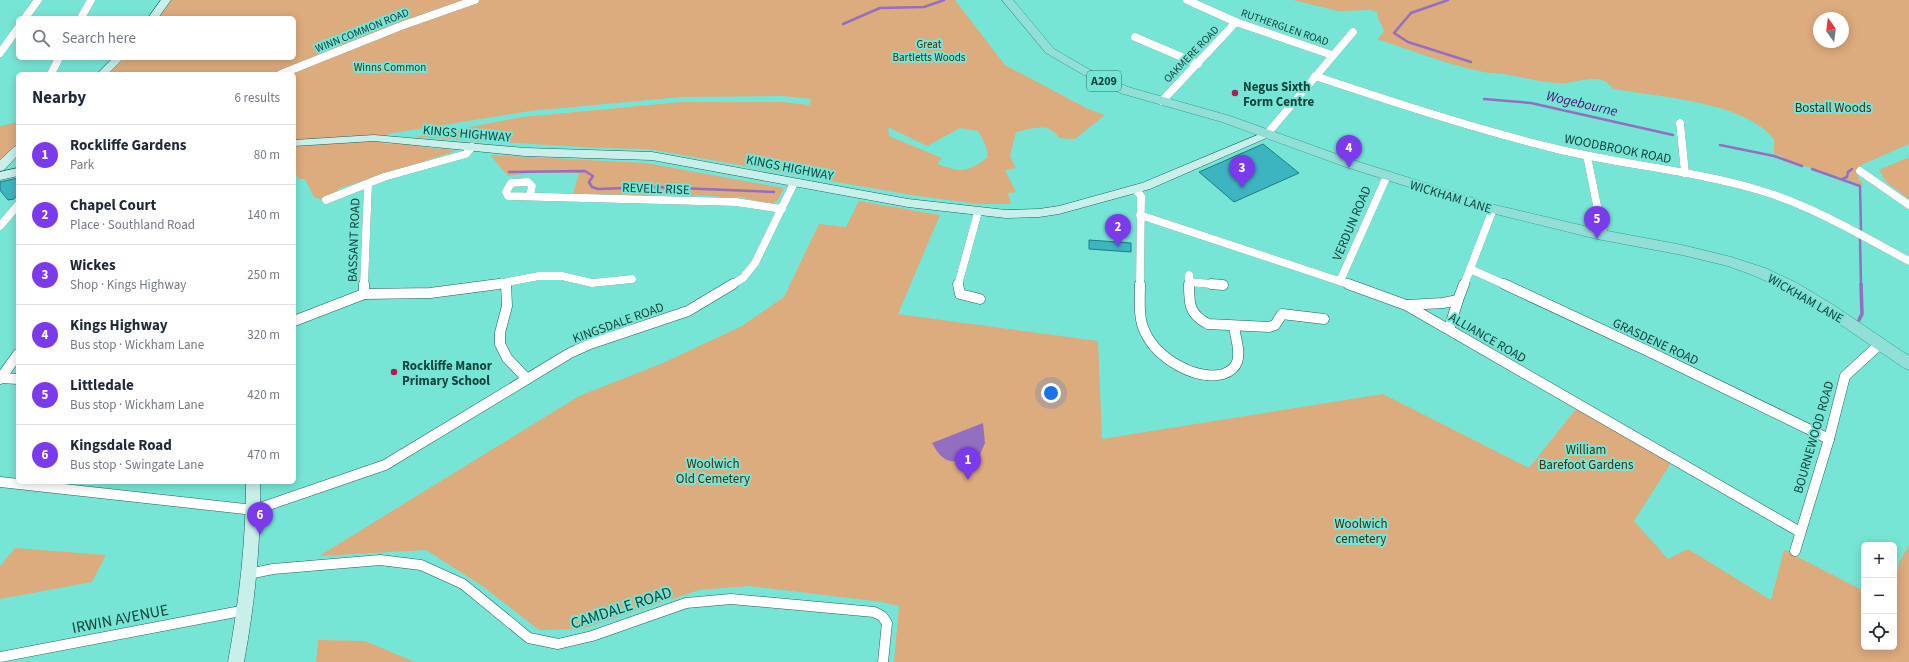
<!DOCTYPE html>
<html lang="en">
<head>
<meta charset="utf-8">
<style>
  body { margin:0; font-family:"Source Sans 3",sans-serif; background:#f2f2f3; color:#1f2937 }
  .controls { position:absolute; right:12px; bottom:12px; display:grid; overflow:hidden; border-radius:6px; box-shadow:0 2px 10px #0003 }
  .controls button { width:36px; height:36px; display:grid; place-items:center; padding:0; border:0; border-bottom:1px solid #e0e1e3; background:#fff; color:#1f2937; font:20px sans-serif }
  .compass { position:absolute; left:1813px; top:12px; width:36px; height:36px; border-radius:50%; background:#fff; box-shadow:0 2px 10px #0003; rotate:346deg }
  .you { position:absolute; left:1051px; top:393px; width:14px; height:14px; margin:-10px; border:3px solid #fff; border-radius:50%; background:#1a73e8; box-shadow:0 0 0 6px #1a73e833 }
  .badge { display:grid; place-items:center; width:26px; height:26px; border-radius:50%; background:#7c3aed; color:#fff; font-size:13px; font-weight:700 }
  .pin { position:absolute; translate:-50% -33px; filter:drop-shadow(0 1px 2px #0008) }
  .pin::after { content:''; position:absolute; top:21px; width:14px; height:12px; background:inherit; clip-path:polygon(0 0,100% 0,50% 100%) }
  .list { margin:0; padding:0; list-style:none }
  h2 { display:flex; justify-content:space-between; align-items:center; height:52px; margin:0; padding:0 16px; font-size:17px }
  h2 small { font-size:13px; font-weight:400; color:#747a83 }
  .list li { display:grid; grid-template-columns:26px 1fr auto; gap:12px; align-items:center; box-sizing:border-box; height:60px; padding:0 16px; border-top:1px solid #e0e1e3 }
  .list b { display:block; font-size:15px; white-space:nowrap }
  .list p { margin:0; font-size:13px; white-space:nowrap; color:#747a83 }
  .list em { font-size:13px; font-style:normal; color:#747a83 }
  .icon { flex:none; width:22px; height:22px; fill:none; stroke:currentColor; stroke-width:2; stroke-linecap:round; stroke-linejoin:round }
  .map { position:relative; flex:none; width:1909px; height:662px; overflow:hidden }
  .search { position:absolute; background:#fff; box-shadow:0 2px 10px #0003; left:16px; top:16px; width:280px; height:44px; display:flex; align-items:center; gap:10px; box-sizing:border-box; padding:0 14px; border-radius:6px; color:#747a83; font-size:15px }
  .panel { position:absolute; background:#fff; box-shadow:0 2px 10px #0003; left:16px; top:72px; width:280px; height:412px; border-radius:6px }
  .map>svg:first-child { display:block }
  .green { fill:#dcab7e; fill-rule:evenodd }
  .water { fill:#946fc1 }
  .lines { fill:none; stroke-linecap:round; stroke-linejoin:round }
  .stream-far1 { stroke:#946fc1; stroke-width:2.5 }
  .stream { stroke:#946fc1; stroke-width:3.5 }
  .building { fill:#3db5c0; stroke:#1d7b83 }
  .street-far1-casing { stroke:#246058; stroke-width:8 }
  .street-casing { stroke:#246058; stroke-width:11 }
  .secondary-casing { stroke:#246058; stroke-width:1 }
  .primary-casing { stroke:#359b8e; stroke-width:1 }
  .street-far1 { stroke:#fff; stroke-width:8 }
  .street { stroke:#fff; stroke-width:10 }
  .secondary { fill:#c8efea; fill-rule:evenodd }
  .primary { fill:#91dfd6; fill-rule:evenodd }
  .poi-dot { fill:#ad1e57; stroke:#77e5d5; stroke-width:1.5 }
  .labels { text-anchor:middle; stroke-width:4; stroke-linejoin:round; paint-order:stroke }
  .far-street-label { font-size:11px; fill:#13433d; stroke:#77e5d5 }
  .far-park-label { font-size:11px; fill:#492c0c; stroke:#77e5d5 }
  .shield { fill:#77e5d5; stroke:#31746b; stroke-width:1 }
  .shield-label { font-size:12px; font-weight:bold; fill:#13433d }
  .poi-label { font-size:13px; font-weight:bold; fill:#13433d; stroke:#77e5d5; text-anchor:start }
  .park-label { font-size:13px; fill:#492c0c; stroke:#77e5d5 }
  .street-label { font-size:13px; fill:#13433d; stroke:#77e5d5 }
  .water-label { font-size:14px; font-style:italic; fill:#491176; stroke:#77e5d5 }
  .near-street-label { font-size:16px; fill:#13433d; stroke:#77e5d5 }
</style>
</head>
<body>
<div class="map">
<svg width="1909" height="662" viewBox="0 0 1909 662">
  <rect width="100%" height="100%" fill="#77e5d5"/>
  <g class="green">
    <path d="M 170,0 L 955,0 L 1005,65 L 1088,109 L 1105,115 L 1075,139 L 1059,138 C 1049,121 1032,129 1016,132 L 1010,156 L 1016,168 L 1005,170 L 1016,192 L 1008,193 L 1011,204 L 978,204 L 911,195 L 648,149 L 600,148 L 415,137 L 523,117 L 681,102 L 782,102 L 810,105 L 811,99 L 782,96 L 680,97 L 530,111 L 387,134 L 383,144 L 407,144 L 437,149 L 447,147 L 449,150 L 456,151 L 343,187 L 338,189 L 339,192 L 327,198 L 321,199 L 314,197 L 305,179 L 299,179 L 297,175 L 294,176 L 294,74 L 108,74 L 125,58 L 294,58 L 294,18 L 157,18 ZM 888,127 L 927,146 L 960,128 L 978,131 L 986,146 L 988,157 C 966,173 963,173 937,164 L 942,158 L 889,136 Z"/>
    <path d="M 1293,0 L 1909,0 L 1909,144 L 1859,166 C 1857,174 1857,178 1863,183 L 1862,186 L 1855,182 L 1783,159 L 1782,156 L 1774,154 L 1774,139 C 1770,135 1766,130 1761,127 C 1726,101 1656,96 1613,89 C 1601,70 1577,84 1560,83 C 1540,82 1522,77 1503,74 C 1495,73 1487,73 1479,71 C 1445,64 1411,50 1377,39 L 1384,32 C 1382,24 1377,20 1377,12 L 1371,10 L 1338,11 ZM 1819,18 L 1843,18 L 1843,42 L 1819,42 Z"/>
    <path d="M 18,122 L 18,142 L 0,160 L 0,126 Z"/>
    <path d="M 490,155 L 646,163 L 784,188 L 778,200 L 771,204 L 740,197 L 734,198 L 712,196 L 573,194 L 579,173 L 536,172 L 508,176 Z"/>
    <path d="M 1909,157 L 1909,199 L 1886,182 L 1879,170 Z"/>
    <path d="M 859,201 L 940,215 L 898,314 L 1098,341 L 1102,439 L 1383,394 L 1529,468 L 1576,409 L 1671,463 L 1634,521 L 1668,559 L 1688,549 L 1771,600 L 1784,550 L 1864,591 L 1864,647 L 1894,647 L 1894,600 L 1899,563 L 1909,545 L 1909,662 L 894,662 L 899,606 L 882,602 L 749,586 L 699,590 L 582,629 L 539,630 L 481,585 L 426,550 L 319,556 L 579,396 L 663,363 L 742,326 L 784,297 L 819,224 L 846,227 Z"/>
    <path d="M 15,548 L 106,555 L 92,582 L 0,599 L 0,566 Z"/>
    <path d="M 318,640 L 365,641 L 415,662 L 316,662 Z"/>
  </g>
  <path class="water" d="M 983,423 L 985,443 L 979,457 C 954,462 946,468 932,443 Z"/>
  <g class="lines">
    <g class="stream-far1">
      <path d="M 1448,0 L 1411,13 L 1394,33 L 1408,42 L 1471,62"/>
      <path d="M 843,24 L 880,8 L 924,7 L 944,0"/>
      <path d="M 1484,99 L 1531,103 L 1673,135"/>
      <path d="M 1720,145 L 1774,156 L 1802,166"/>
      <path d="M 1812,169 L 1860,186 L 1861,232"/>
      <path d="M 509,172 L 585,171 L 593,176 L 589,182 L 592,187 L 598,189 L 654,187 L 774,192"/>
      <path d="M 1842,179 L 1847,177 L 1848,172 L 1852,169"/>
      <path d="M 1860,239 L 1861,285"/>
    </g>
    <path class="stream" d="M 1859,320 L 1862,314 L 1861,284"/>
  </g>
  <g class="building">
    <path d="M 1263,144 L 1299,173 L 1234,202 L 1199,172 Z"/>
    <path d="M 18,178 L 18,194 L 14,199 L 8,200 L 0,190 L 0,182 Z"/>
    <path d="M 1089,240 L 1131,243 L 1131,252 L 1089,249 Z"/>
  </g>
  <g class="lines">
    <g class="street-far1-casing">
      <g id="street-far1">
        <path d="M 1187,0 L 1236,22 L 1332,55"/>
        <path d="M 25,18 L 38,0"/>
        <path d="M 81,18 L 91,0"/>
        <path d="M 1135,37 L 1198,64"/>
        <path d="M 0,53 L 18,28"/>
        <path d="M 51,74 L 59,58"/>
        <path d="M 281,74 L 401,26 L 475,0"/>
        <path d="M 1315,76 C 1393,102 1472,128 1553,148 C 1621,165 1692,170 1759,190 C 1812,206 1861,235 1909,261"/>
        <path d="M 1162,101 L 1236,22"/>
        <path d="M 1680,123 L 1685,173"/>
        <path d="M 1267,134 L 1353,32"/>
        <path d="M 1587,156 L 1603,235"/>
        <path d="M 1860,171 L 1909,205"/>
        <path d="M 1136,190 L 1141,196 L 1140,285"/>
        <path d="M 530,196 L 532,186 L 528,182 L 511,183 L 506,192 L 508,196 L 736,202 L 782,209"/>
        <path d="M 326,200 L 384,177 L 466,154 L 472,147"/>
        <path d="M 1140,215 L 1351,285"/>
        <path d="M 0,226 L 18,205"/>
        <path d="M 1470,269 L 1506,285"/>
        <path d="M 1189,275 L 1189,285"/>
        <path d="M 1340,281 L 1387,176"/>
        <path d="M 1189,282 L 1222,285"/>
        <path d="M 506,283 L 506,285"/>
        <path d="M 364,285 L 368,184"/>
        <path d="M 492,285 L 539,276 L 562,276 L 592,283 L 632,279"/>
        <path d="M 731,285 L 743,278 L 755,263 L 794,183"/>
        <path d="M 958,285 L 978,212"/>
        <path d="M 1464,285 L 1493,209"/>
      </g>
    </g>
    <g class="street-casing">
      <g id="street">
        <path d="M 506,284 L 507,306 L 500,333 L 500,344 L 507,358 L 527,379"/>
        <path d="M 958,284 L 960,294 L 980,299"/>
        <path d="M 1140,284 C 1140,300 1138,318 1145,332 C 1157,358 1195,381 1223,374 C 1229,372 1235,368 1237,362 C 1241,351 1235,337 1234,326"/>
        <path d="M 1189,284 C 1189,304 1189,314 1208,324 L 1269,327 L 1275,325 L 1282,314 L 1324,319"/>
        <path d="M 1211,284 L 1223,285"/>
        <path d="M 1348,284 L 1406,305 L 1800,532"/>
        <path d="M 1504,284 L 1650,352 L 1829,439"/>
        <path d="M 364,294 L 430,293 L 499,284"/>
        <path d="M 1407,305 L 1443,303 L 1458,300 L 1464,284"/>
        <path d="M 294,321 L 364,294 L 364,284"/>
        <path d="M 1449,329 L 1458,300"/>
        <path d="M 1,378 L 18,379"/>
        <path d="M 0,379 L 18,354"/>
        <path d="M 0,482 L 254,510 L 385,465 L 570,353 L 590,344 L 688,311 L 733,284"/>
        <path d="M 1795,551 L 1829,439 L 1845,376 L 1880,344"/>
        <path d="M 249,574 L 273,569 L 380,560 L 421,565 L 463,584 L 529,638 L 558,644 L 592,636 L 686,603 L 731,599 L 874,612 L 882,616 L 887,623 L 883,662"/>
        <path d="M 0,657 L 246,610"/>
      </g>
    </g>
    <g class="secondary-casing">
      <g id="secondary">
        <path d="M 161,0 L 171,0 L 158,18 L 148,18 Z"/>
        <path d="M 113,58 L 124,58 L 108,74 L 97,74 Z"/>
        <path d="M 1267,131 L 1271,132 L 1272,134 L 1271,136 L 1150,189 L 1059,214 L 1039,217 L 1006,218 L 908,207 L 652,160 L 525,156 L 374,141 L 294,146 L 294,140 L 374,135 L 525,148 L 652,152 L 908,199 L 1006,210 L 1039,209 L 1059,206 L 1142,183 Z"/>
        <path d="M 18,145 L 18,155 L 4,170 L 0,171 L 0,160 L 14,147 Z"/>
        <path d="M 18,168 L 18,176 L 0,180 L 0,172 Z"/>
        <path d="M 246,482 L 260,482 C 261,543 255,602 244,662 L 228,662 C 239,602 246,543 246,482 Z"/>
      </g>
    </g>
    <g class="primary-casing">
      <path id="primary" d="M 1002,0 L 1013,0 L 1054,49 L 1092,71 L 1128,87 L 1230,116 L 1356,161 L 1495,205 L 1597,229 L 1682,245 L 1731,257 L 1765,268 L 1797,283 L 1832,304 L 1909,356 L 1909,370 L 1904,368 L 1822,312 L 1787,291 L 1755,276 L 1728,266 L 1682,255 L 1597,239 L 1488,212 L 1346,167 L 1222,122 L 1120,93 L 1084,75 L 1046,53 Z"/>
    </g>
    <use href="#street-far1" class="street-far1"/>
    <use href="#street" class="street"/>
    <use href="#secondary" class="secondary"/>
    <use href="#primary" class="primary"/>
  </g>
  <g class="poi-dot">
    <circle cx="1235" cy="93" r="4"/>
    <circle cx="394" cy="372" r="4"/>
  </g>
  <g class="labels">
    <g class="far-street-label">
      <text transform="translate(1285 27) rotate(19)" y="4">RUTHERGLEN ROAD</text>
      <text transform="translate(362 30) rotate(-22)" y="4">WINN COMMON ROAD</text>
      <text transform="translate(1191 54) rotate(-46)" y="4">OAKMERE ROAD</text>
    </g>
    <g class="far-park-label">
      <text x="929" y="48">Great<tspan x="929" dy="13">Bartletts Woods</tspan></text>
      <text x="390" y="71">Winns Common</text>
    </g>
    <rect class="shield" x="1087" y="71" width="34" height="20" rx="3"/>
    <g class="shield-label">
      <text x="1104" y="85">A209</text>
    </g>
    <g class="poi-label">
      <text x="1243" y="91">Negus Sixth<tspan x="1243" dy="15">Form Centre</tspan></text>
      <text x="402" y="370">Rockliffe Manor<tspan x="402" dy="15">Primary School</tspan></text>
    </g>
    <g class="park-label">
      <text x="1833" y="112">Bostall Woods</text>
      <text x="1586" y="454">William<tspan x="1586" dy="15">Barefoot Gardens</tspan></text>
      <text x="713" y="468">Woolwich<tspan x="713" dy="15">Old Cemetery</tspan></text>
      <text x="1361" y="528">Woolwich<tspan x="1361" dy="15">cemetery</tspan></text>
    </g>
    <g class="street-label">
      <text transform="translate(467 133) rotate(5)" y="5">KINGS HIGHWAY</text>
      <text transform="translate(1618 148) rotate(11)" y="5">WOODBROOK ROAD</text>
      <text transform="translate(790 167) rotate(11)" y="5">KINGS HIGHWAY</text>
      <text transform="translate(656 188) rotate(2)" y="5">REVELL RISE</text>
      <text transform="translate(1451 196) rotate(17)" y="5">WICKHAM LANE</text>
      <text transform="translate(1351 223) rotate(-67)" y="5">VERDUN ROAD</text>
      <text transform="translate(353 240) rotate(-88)" y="5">BASSANT ROAD</text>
      <text transform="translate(1806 298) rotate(30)" y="5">WICKHAM LANE</text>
      <text transform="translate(618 322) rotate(-20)" y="5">KINGSDALE ROAD</text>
      <text transform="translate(1488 337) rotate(30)" y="5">ALLIANCE ROAD</text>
      <text transform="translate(1656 341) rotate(25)" y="5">GRASDENE ROAD</text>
      <text transform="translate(1813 437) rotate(-74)" y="5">BOURNEWOOD ROAD</text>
    </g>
    <g class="water-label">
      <text transform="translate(1582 103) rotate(13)" y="5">Wogebourne</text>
    </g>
    <g class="near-street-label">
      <text transform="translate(621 607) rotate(-18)" y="6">CAMDALE ROAD</text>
      <text transform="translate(120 618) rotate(-11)" y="6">IRWIN AVENUE</text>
    </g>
  </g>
</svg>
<div class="controls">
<button>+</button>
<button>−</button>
<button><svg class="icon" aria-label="locate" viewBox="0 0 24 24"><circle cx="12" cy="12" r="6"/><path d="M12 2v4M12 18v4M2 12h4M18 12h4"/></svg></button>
</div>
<svg class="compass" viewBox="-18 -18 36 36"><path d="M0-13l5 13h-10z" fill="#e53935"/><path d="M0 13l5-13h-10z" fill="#747a83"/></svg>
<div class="you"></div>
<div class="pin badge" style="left:968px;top:480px">1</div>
<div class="pin badge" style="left:1118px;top:247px">2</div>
<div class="pin badge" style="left:1242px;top:188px">3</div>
<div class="pin badge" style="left:1349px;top:168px">4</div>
<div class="pin badge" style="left:1597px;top:239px">5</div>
<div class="pin badge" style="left:260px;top:535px">6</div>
<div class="search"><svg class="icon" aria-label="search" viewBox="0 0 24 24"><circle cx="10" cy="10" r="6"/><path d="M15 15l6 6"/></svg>Search here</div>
<section class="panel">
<h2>Nearby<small>6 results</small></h2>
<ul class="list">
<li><span class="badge">1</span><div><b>Rockliffe Gardens</b><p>Park</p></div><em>80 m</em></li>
<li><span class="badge">2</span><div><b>Chapel Court</b><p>Place · Southland Road</p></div><em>140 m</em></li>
<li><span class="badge">3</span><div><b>Wickes</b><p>Shop · Kings Highway</p></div><em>250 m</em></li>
<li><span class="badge">4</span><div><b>Kings Highway</b><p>Bus stop · Wickham Lane</p></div><em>320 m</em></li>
<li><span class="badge">5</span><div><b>Littledale</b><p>Bus stop · Wickham Lane</p></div><em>420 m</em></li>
<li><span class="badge">6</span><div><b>Kingsdale Road</b><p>Bus stop · Swingate Lane</p></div><em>470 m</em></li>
</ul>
</section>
</div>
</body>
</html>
